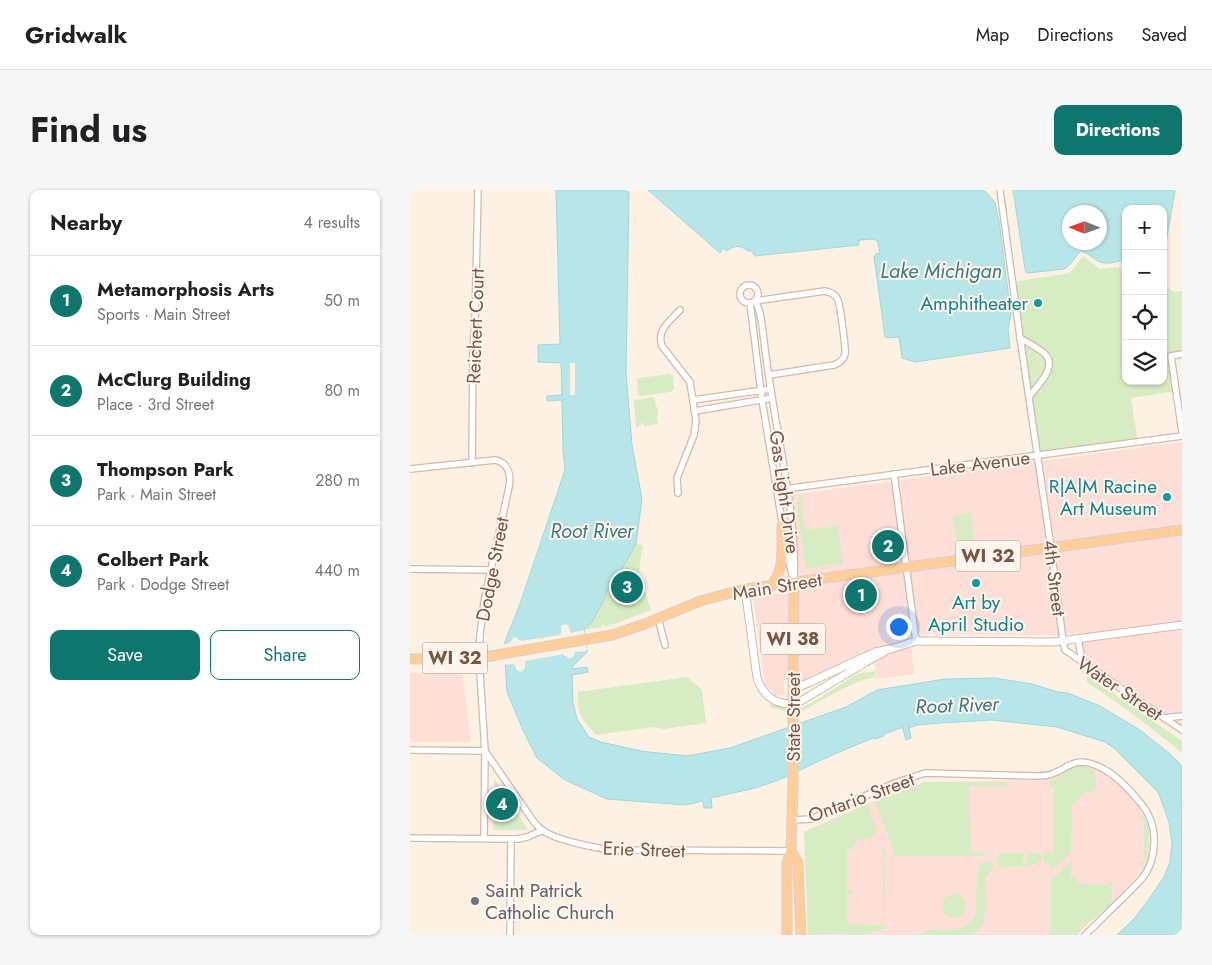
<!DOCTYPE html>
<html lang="en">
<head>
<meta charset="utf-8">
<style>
  body { margin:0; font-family:Jost,sans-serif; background:#f6f6f6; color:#202124 }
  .controls { position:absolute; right:15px; top:15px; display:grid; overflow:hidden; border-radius:10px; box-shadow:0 1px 4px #0004 }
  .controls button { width:45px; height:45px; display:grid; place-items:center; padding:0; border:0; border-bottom:1px solid #e0e0e0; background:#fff; color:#202124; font:25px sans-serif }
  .compass { position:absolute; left:652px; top:15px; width:45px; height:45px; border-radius:50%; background:#fff; box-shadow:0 1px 4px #0004; rotate:271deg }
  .you { position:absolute; left:488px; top:436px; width:18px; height:18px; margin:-12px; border:4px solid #fff; border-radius:50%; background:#1a73e8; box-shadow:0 0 0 8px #1a73e833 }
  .badge { display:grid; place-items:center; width:32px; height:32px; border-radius:50%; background:#0f766e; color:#fff; font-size:16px; font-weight:700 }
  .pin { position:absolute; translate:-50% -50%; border:2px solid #fff; box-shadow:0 1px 5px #0006 }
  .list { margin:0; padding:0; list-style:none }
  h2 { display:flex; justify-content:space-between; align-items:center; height:65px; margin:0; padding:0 20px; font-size:21px }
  h2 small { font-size:16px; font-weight:400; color:#757577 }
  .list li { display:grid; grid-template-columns:32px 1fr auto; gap:15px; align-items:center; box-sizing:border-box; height:90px; padding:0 20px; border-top:1px solid #e0e0e0 }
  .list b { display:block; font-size:19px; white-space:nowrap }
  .list p { margin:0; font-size:16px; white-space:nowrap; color:#757577 }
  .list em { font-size:16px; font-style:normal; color:#757577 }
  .actions { display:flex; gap:10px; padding:15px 20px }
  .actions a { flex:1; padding:11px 0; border:1px solid #0f766e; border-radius:10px; text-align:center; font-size:18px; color:#0f766e }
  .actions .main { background:#0f766e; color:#fff }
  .icon { flex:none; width:28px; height:28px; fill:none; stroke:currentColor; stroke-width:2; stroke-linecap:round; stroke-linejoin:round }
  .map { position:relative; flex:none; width:772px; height:745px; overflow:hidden; border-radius:10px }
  header { display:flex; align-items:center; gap:30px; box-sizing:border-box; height:70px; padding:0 25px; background:#fff; border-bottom:1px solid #e0e0e0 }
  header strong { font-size:24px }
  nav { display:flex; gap:28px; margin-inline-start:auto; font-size:18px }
  .intro { display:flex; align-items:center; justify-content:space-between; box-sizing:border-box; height:120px; padding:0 30px }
  h1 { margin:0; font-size:35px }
  .button { padding:12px 22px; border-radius:10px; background:#0f766e; color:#fff; font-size:18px; font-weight:700 }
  main { display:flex; gap:30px; padding:0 30px }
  aside { flex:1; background:#fff; border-radius:10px; box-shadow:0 1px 4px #0004 }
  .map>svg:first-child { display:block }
  .commercial { fill:#fedfd8 }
  .green { fill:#d7ecc2 }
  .water { fill:#b8e6e8; stroke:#9dd7da; fill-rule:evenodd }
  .pier { fill:#fdf1e4 }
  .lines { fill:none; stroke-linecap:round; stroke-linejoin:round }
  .minor-casing { stroke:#d1b9ac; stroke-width:8 }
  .tertiary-casing { stroke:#d1b9ac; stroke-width:9 }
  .primary-casing { stroke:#d9cfcc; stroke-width:11 }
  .minor { stroke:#fff; stroke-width:5.5 }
  .tertiary { stroke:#fff; stroke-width:7 }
  .primary { stroke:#ffce9a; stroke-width:9 }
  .primary-bridge-casing { stroke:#d9cfcc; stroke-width:11; stroke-linecap:butt }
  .primary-bridge { stroke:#ffce9a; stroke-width:9 }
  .culture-dot { fill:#0f9aa8; stroke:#fff5ec; stroke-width:2 }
  .worship-dot { fill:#6b7280; stroke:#fff5ec; stroke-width:2 }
  .labels { text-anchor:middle; stroke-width:4; stroke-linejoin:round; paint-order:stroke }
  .shield { fill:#fff5ec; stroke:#a08479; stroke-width:1 }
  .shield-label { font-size:18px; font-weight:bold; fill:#775448 }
  .culture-label { font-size:19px; fill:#0d838f; stroke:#fff5ec; text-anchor:end }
  .street-label { font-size:19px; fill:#775448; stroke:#fff5ec }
  .worship-label { font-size:19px; fill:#5b616d; stroke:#fff5ec; text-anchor:start }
  .water-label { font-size:20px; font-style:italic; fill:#3b797e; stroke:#fff5ec }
</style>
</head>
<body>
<header>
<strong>Gridwalk</strong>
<nav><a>Map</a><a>Directions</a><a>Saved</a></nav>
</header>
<div class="intro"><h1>Find us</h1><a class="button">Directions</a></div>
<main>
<aside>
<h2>Nearby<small>4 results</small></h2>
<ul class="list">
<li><span class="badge">1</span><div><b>Metamorphosis Arts</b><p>Sports · Main Street</p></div><em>50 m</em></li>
<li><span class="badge">2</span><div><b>McClurg Building</b><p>Place · 3rd Street</p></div><em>80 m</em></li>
<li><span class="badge">3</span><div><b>Thompson Park</b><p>Park · Main Street</p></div><em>280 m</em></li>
<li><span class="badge">4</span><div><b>Colbert Park</b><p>Park · Dodge Street</p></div><em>440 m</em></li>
</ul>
<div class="actions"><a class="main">Save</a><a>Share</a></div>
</aside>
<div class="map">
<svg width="772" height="745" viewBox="0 0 772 745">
  <rect width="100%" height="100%" fill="#fdf1e4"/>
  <g class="commercial">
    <path d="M 772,252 L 772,536 L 675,470 L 672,466 L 667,442 L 646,445 L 514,444 L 499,446 L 505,484 L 466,489 L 464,462 L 398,490 L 374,490 L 374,506 L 365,505 L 355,495 L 343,406 L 391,401 L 381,305 Z"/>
    <path d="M 52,482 L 61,552 L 0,552 L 0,483 Z"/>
    <path d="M 672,577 L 691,580 L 698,585 L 715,601 L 730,618 L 736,631 L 740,652 L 739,667 L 735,678 L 701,715 L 673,738 L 667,745 L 398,745 L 394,642 L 457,614 L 515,592 L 626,590 L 642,588 L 660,578 Z"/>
  </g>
  <g class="green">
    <path d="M 673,66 L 690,79 L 716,76 L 716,191 L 753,191 L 753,94 L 764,102 L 772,101 L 772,164 L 762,166 L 766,201 L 721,208 L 728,252 L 627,266 L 602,92 L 660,83 Z"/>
    <path d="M 259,184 L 263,186 L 264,198 L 261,202 L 231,206 L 228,204 L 227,191 L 229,188 Z"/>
    <path d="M 244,207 L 245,213 L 248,220 L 247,228 L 248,234 L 233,236 L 233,233 L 231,233 L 231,236 L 226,237 L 224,210 Z"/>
    <path d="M 391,306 L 395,340 L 428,336 L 433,374 L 397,378 L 395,375 L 386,310 L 388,307 Z"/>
    <path d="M 561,323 L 565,356 L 547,359 L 543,327 L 546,325 Z"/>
    <path d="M 226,354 L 233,355 L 230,372 L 229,386 L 241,420 L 202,435 L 201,433 L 199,434 L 200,435 L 195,437 L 194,435 L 192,435 L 192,437 L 174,440 L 182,432 L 196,406 L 196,402 L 199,397 L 201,397 Z"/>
    <path d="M 465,481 L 465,487 C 440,492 417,508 394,520 C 382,523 372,521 360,517 L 359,514 L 379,519 L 393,517 L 403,512 L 447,484 Z"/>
    <path d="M 678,486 L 772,551 L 772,563 C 741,537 709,513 676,492 Z"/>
    <path d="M 277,487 L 292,500 L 296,533 L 254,539 L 243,537 L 186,545 C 172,528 166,525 168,502 Z"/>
    <path d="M 671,576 L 681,578 L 684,580 L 686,590 L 686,597 L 681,602 L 673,603 L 668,609 L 668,613 L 662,613 L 661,663 L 643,679 L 634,670 L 634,663 L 644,663 L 644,596 L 640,596 L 639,594 L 641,589 L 648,587 L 663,577 Z"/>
    <path d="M 84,588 L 118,640 L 83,640 Z"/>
    <path d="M 515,592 L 595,592 L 597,594 L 595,596 L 559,596 L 561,662 L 575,663 L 575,666 L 483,666 L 483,659 L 465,612 Z"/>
    <path d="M 457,614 L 466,637 L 466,643 L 460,648 L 447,650 L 442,659 L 437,660 L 437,700 L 443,700 L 443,703 L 437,703 L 437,734 L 472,735 L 475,735 L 475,739 L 456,744 L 448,745 L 438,745 L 433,743 L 398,745 L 394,642 Z"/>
    <path d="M 732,625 C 744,635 739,662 734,675 L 731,676 L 728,672 L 734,672 L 734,629 L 729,629 Z"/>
    <path d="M 469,657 L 474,658 L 476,662 L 474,728 L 473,727 L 473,661 L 472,659 L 469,659 Z"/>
    <path d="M 588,663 L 613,663 L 613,676 L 587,678 Z"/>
    <path d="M 616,663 L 631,663 L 631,671 L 624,675 L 616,676 Z"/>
    <path d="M 662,670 L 661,688 L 667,688 L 667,694 L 699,695 L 699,691 L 702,691 L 701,715 L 673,738 L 667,745 L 640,745 L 640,691 Z"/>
    <path d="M 584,672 L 584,679 L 581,680 L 576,687 L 575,724 L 573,734 L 569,739 L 560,745 L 514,745 L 512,744 L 517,739 C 535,741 562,743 566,720 C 567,713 565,706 566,700 C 567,691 568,682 569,673 Z"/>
    <circle cx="544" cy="716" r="12"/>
  </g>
  <g class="water">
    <path d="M 146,0 L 214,0 L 215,1 L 219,2 L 216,183 L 222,255 L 232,309 L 226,354 L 201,398 L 199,397 L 196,402 L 196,406 L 182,432 L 174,439 L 177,462 L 163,476 L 162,479 L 177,477 L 178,482 L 162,485 L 163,513 L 167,529 L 179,547 L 191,552 L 231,561 L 277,566 L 320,558 L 436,517 L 467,500 L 535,489 L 585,488 L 622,494 L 648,502 L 658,503 L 690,516 L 730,540 L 760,564 L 772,576 L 771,745 L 707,745 L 723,730 L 737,712 L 754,687 L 760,672 L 762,654 L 759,632 L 749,604 L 745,599 L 705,559 L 695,552 L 647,537 L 582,530 L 530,533 L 507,535 L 499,538 L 498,534 L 501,548 L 496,550 L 492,536 L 491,536 L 491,538 L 474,544 L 474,546 L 464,549 L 463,548 L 422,565 L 369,590 L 345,598 L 301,608 L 302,618 L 294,618 L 293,611 L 276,615 L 197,609 L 155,590 L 127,568 L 113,540 L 97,502 L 94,454 L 110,414 L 155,280 L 153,260 L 152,210 L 137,211 L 137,206 L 152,205 L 151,173 L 128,172 L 128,155 L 150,154 Z"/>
    <path d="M 238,0 L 571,0 L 576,2 L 585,12 L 589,31 L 601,125 L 598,138 L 600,158 L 505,172 L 492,168 L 489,147 L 477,148 L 477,147 L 475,147 L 464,66 L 466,65 L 466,64 L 470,63 L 468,53 L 466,50 L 462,49 L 449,50 L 449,55 L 345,66 L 345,64 L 343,64 L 343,61 L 338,61 C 331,55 324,55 317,61 L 313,58 L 310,63 Z"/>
    <path d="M 603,0 L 758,0 L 765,1 L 754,64 L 753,19 L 716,19 L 716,70 C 708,71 697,75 690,72 C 683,69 679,63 671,61 C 665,66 662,75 654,79 L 618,83 L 616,82 L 615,79 ZM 660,22 L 690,22 L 690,52 L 660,52 Z"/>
  </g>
  <g class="pier">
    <rect x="160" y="173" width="5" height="32"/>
    <path d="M 154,434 L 158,435 L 161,443 L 174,440 L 177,461 L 165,462 L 163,467 L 159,469 L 156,466 L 154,466 L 154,464 L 115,471 L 115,478 L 111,482 L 107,480 L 104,474 L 93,475 L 91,455 L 100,453 L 103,448 L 105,447 L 109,450 L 111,450 L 111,451 L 150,445 L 151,443 L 151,436 Z"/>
  </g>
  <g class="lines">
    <g class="minor-casing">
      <g id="minor">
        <path d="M 590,0 L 609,140 L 641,358 L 653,451 L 655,460 L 772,540"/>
        <circle cx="339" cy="104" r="9"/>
        <path d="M 340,113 L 352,210 L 373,338"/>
        <path d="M 610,148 C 618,153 627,157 634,163 C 649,176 627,196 619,207"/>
        <path d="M 772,164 L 761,166 L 772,242"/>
        <path d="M 359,185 L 424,175 C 429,173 434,170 435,164 C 436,158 430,115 428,110 C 425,104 421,102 415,101 L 345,111 C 352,122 352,138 354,151 C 356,167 358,184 361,200 C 370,262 387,329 384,392"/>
        <path d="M 283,210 L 361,199"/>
        <path d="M 285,221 L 362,208"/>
        <path d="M 62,273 L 63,159 L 65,132 L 68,0"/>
        <path d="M 0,279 L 85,270 C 99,273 101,285 99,297 L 74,412 L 70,445 L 69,468 L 75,561 L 74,648"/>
        <path d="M 484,284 L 506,451"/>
        <path d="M 367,300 L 772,246"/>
        <path d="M 268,303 L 267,288 L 284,245 L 286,231 L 280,192 L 252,156 C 246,140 260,131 270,120"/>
        <path d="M 375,352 L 382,385"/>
        <path d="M 0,379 L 81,380"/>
        <path d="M 248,428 L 255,455"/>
        <path d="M 668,449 L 671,465 L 674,473"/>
        <path d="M 754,528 L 772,526"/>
        <path d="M 0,560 L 75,561"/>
        <path d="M 75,561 L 124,632 C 126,634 129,638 132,640 C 147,651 182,657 200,660 L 381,661"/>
        <path d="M 383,630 L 401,629 L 485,593 L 515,583 L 626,586 C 632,586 639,586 644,583 C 655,579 660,572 672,572 C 693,574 708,588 722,603 C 728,610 734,616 738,624 C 747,641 746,666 736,683 C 730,692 721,700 713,708 C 700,720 688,733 675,745"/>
        <path d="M 0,648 L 108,649 L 117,647 L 133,640"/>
        <path d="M 100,745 L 101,649"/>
      </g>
    </g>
    <g class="tertiary-casing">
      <g id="tertiary">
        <path d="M 335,399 L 347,488 C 354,508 370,519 391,511 L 456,472 L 474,462"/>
        <path d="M 383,496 L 391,496 L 398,493 L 465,462 L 481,459 L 506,451 L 643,452 L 772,435"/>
      </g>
    </g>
    <g class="primary-casing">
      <g id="primary">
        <path d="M 361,396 C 376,378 371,357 372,336"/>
        <path d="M 0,469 L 69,468 L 202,445 L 235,434 L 290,411 L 335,399 L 772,340"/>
        <path d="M 383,505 L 384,392"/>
        <path d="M 381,661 L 388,673 L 391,745"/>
        <path d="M 377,745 L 377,673 L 381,661 L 383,594"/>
      </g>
    </g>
    <use href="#minor" class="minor"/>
    <use href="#tertiary" class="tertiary"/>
    <use href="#primary" class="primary"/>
    <g class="primary-bridge-casing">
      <path id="primary-bridge" d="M 383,505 L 383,594"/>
    </g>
    <use href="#primary-bridge" class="primary-bridge"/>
  </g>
  <g class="culture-dot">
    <circle cx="628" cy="113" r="5"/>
    <circle cx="757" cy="307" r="5"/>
    <circle cx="566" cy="393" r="5"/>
  </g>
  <circle class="worship-dot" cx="65" cy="711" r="5"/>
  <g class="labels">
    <g class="shield">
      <rect x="545.5" y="350.5" width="65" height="31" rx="4"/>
      <rect x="350.5" y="433.5" width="65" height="31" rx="4"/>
      <rect x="12.5" y="452.5" width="65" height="31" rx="4"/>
    </g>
    <g class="shield-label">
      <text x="578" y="372">WI 32</text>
      <text x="383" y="455">WI 38</text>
      <text x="45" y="474">WI 32</text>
    </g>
    <g class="culture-label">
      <text x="618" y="120">Amphitheater</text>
      <text x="747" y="303">R|A|M Racine<tspan x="747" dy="22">Art Museum</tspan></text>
      <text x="566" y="419" text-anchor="middle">Art by<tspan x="566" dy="22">April Studio</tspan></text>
    </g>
    <g class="street-label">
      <text transform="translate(65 136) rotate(-88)" y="7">Reichert Court</text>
      <text transform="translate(570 273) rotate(-7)" y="7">Lake Avenue</text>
      <text transform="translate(375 302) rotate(82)" y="7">Gas Light Drive</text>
      <text transform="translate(82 379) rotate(-79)" y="7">Dodge Street</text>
      <text transform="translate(645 388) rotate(83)" y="7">4th Street</text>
      <text transform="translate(367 396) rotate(-9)" y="7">Main Street</text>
      <text transform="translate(710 498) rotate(34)" y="7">Water Street</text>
      <text transform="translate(383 527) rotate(-90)" y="7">State Street</text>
      <text transform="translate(451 607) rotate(-20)" y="7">Ontario Street</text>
      <text transform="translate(234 659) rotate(2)" y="7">Erie Street</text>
    </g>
    <g class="worship-label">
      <text x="75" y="707">Saint Patrick<tspan x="75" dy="22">Catholic Church</tspan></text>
    </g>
    <g class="water-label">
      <text x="531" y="88">Lake Michigan</text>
      <text x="182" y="348">Root River</text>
      <text transform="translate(547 515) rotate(-2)" y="7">Root River</text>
    </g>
  </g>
</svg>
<div class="controls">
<button>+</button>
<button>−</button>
<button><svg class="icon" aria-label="locate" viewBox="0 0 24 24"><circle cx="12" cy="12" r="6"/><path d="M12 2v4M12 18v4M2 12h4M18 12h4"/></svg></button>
<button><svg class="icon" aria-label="layers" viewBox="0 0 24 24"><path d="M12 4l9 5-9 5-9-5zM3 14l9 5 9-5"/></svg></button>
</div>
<svg class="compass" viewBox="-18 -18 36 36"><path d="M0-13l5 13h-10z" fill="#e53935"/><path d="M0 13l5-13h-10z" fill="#757577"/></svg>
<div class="you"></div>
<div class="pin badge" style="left:451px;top:405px">1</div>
<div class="pin badge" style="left:478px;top:356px">2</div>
<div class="pin badge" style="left:217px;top:397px">3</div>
<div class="pin badge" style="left:92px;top:614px">4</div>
</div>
</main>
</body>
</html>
